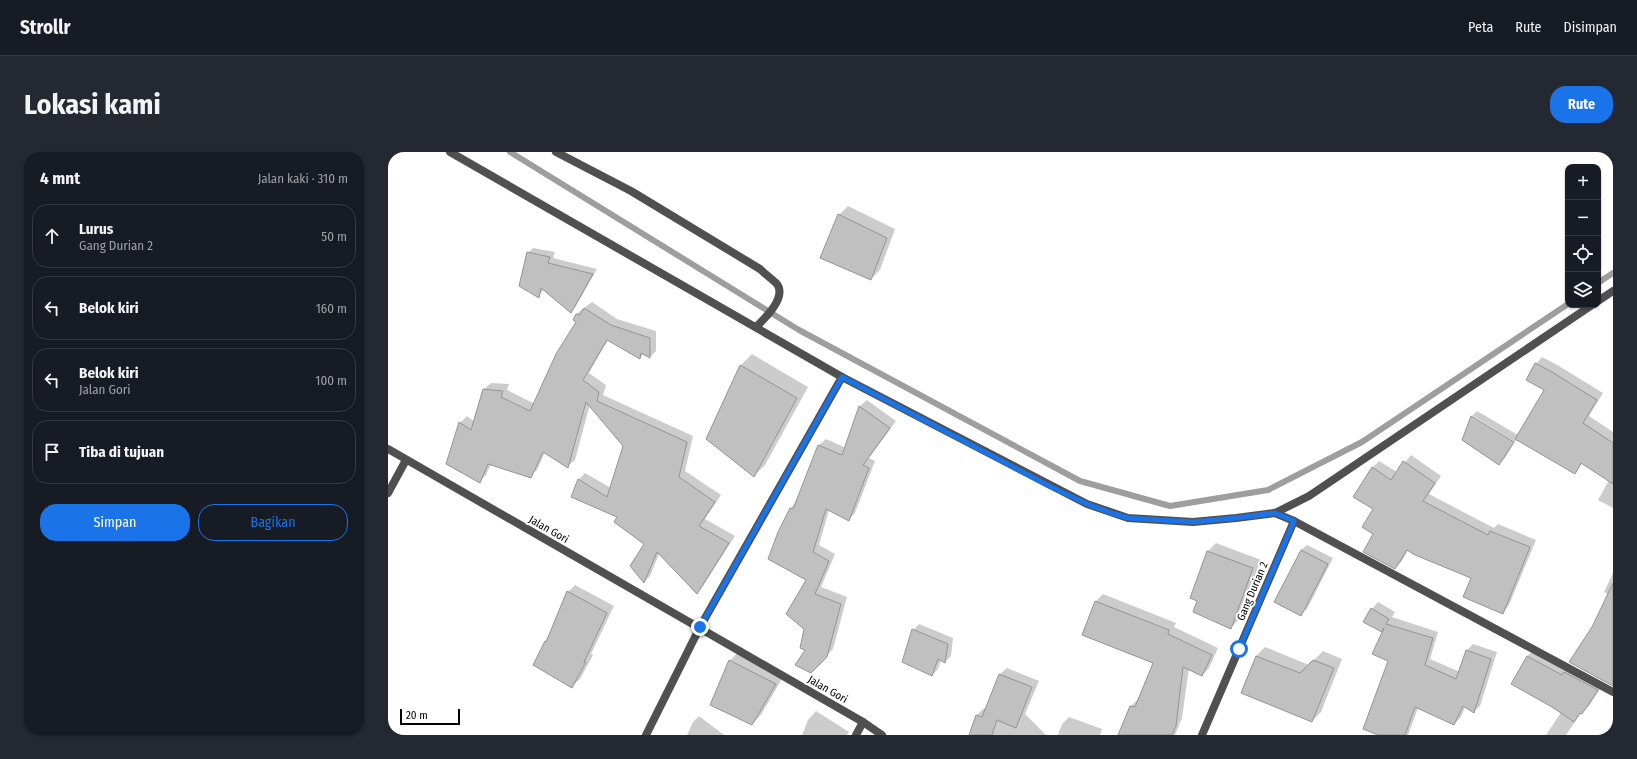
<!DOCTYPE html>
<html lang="id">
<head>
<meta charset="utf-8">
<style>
  body { margin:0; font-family:"Fira Sans Condensed",sans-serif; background:#242831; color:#f1f3f6 }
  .controls { position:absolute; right:12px; top:12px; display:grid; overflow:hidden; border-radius:8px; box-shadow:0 1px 3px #0004 }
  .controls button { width:36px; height:36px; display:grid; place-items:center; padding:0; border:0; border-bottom:1px solid #363941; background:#171b24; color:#f1f3f6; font:20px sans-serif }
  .scale { position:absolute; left:12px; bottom:10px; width:60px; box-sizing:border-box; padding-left:4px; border:2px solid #000; border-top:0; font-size:11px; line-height:14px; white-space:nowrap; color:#000; -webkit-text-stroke:3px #fff; paint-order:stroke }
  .stop { position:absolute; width:12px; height:12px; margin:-9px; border:3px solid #1a73e8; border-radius:50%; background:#fff }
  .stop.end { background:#1a73e8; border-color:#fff; box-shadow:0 1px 4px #0008 }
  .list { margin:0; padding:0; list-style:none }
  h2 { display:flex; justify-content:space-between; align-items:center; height:52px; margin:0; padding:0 16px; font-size:17px }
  h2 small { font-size:13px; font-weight:400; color:#9ea1a6 }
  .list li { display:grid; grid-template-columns:26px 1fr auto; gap:12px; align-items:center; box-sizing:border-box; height:64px; margin:0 8px 8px; padding:0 8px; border:1px solid #363941; border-radius:16px }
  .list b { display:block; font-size:15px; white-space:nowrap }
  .list p { margin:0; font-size:13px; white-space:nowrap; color:#9ea1a6 }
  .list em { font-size:13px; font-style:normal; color:#9ea1a6 }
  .actions { display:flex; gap:8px; padding:12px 16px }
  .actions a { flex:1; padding:9px 0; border:1px solid #1a73e8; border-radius:16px; text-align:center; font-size:14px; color:#1a73e8 }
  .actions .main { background:#1a73e8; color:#fff }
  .icon { flex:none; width:22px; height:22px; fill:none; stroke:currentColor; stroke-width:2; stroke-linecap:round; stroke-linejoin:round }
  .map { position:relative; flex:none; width:1225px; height:583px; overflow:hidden; border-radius:16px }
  header { display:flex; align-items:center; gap:24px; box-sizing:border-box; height:56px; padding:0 20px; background:#171b24; border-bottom:1px solid #363941 }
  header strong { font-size:19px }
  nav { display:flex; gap:22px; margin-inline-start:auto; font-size:14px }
  .intro { display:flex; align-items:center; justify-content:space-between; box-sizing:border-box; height:96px; padding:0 24px }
  h1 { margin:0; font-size:28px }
  .button { padding:10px 18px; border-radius:16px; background:#1a73e8; color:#fff; font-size:14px; font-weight:700 }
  main { display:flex; gap:24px; padding:0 24px }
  aside { flex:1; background:#171b24; border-radius:16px; box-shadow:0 1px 3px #0004 }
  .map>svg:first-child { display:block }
  .shadow { fill:#0003 }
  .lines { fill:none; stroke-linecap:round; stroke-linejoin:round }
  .stream { stroke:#9e9e9e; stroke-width:6 }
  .building { fill:#c0c0c0; stroke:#949494 }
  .minor { stroke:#505050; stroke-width:8 }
  .route { stroke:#1a73e8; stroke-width:5 }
  .labels { text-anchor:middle; stroke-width:4; stroke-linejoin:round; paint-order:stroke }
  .street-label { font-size:11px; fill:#000; stroke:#fff }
</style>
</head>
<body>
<header>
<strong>Strollr</strong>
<nav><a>Peta</a><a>Rute</a><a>Disimpan</a></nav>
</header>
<div class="intro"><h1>Lokasi kami</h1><a class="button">Rute</a></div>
<main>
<aside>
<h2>4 mnt<small>Jalan kaki · 310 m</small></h2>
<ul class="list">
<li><svg class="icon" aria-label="ahead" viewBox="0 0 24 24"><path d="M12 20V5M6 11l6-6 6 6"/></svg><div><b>Lurus</b><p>Gang Durian 2</p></div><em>50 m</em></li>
<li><svg class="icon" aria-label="left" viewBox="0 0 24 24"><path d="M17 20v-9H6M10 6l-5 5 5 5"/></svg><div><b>Belok kiri</b></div><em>160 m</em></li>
<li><svg class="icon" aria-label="left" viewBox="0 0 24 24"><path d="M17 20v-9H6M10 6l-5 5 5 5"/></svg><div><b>Belok kiri</b><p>Jalan Gori</p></div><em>100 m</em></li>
<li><svg class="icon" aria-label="arrive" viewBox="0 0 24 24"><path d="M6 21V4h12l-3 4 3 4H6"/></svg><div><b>Tiba di tujuan</b></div></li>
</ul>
<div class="actions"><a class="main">Simpan</a><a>Bagikan</a></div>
</aside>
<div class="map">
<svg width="1225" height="583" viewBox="0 0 1225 583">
  <rect width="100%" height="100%" fill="#fff"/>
  <g class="shadow">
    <path d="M 460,54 L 507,77 L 492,118 L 483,127 L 451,63 Z"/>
    <path d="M 145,96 L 167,100 L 165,106 L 209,117 L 188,154 L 183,159 L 156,137 L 150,145 L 140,101 Z"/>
    <path d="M 204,150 L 229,167 L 268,179 L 268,199 L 262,205 L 256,201 L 252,206 L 220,188 L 201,221 L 218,233 L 215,243 L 305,284 L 297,319 L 333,343 L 317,367 L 347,384 L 315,434 L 309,441 L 271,402 L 262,424 L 256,430 L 257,392 L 231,364 L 190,328 L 197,321 L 223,336 L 236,294 L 202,252 L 187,308 L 180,314 L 157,300 L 149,318 L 142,324 L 103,312 L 98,323 L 92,329 L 72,271 L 79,264 L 87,270 L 96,237 L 103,231 L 121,232 L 119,238 L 147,252 L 189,170 L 188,162 Z"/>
    <path d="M 364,202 L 420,235 L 377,313 L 366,324 L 319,287 L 353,213 Z"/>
    <path d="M 1154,205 L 1171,214 L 1215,241 L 1201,264 L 1225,280 L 1225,356 L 1210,348 L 1221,328 L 1195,311 L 1186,321 L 1129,287 L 1127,290 L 1085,264 L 1085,266 L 1126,291 L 1117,306 L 1111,312 L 1084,264 L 1089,259 L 1130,283 L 1157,237 L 1148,212 Z"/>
    <path d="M 479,248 L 508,269 L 481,306 L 487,309 L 467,361 L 461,368 L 441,358 L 431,393 L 447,402 L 433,435 L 459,445 L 445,497 L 423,520 L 418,497 L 417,477 L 420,428 L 391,380 L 403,356 L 409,349 L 431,293 L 438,287 L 458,296 L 472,254 Z"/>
    <path d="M 1023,303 L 1053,324 L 1041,342 L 1106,376 L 1110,372 L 1148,388 L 1121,453 L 1115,460 L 1084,426 L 1020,398 L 1014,409 L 1007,416 L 987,382 L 984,316 L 991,309 L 1009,320 Z"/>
    <path d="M 828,391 L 873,408 L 851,467 L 843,476 L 811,448 L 820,399 Z"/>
    <path d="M 919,393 L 945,406 L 919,457 L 913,462 L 913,398 Z"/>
    <path d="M 1225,421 L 1225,533 L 1205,475 L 1221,443 L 1216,440 Z"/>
    <path d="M 187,433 L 226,454 L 203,502 L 205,503 L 192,527 L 184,534 L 146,512 L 157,489 L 161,485 L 180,440 Z"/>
    <path d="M 715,442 L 788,471 L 786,475 L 830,496 L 821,516 L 814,523 L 801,516 L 794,566 L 787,583 L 753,583 L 737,568 L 743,554 L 750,547 L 767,510 L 708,449 Z"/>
    <path d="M 990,450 L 1007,460 L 1004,465 L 1050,480 L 1042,507 L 1072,520 L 1079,498 L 1085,492 L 1109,500 L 1092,554 L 1085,560 L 1077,555 L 1073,565 L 1066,572 L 1030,556 L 1020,583 L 993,583 L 1001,509 L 997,475 L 993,479 L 984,457 Z"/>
    <path d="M 531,472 L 565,486 L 563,504 L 557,510 L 553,508 L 550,517 L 544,523 L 525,478 Z"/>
    <path d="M 877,495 L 921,513 L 935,499 L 954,507 L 933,560 L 924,569 L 854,541 L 868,504 Z"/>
    <path d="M 1146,498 L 1216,531 L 1201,554 L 1193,561 L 1178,583 L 1158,583 L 1174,559 L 1124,532 L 1139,504 Z"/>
    <path d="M 350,500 L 396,523 L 373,563 L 364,572 L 342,509 Z"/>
    <path d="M 619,516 L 651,529 L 637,562 L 658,583 L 582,583 L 589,563 L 596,556 L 598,557 L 612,522 Z"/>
    <path d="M 428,559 L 461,580 L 459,583 L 414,583 L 420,568 Z"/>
    <path d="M 311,564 L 336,583 L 299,583 L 305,570 Z"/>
    <path d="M 681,565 L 714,577 L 712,583 L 670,583 L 674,572 Z"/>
  </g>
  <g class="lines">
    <g class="stream">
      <path d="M 122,0 L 411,178 L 692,329 L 782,354 L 880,338 L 974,290 L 1180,152"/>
      <path d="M 1210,131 L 1225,121"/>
    </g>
  </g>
  <g class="building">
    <path d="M 450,62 L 499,86 L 483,128 L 432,106 Z"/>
    <path d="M 139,100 L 162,105 L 160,111 L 205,122 L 183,161 L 153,136 L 151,146 L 131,134 Z"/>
    <path d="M 196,156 L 223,173 L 262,186 L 262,206 L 253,201 L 252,207 L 219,188 L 195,228 L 211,240 L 209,249 L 299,290 L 291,325 L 327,350 L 311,374 L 341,391 L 309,442 L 269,400 L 256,431 L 242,414 L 256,392 L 226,370 L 229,365 L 183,345 L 190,327 L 219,345 L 235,294 L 198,250 L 180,316 L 155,300 L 143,326 L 100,312 L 92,331 L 58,312 L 71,270 L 83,278 L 95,237 L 115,239 L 113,245 L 142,259 L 168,202 L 188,170 L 185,168 L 188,162 L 192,163 Z"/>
    <path d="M 1147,211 L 1164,220 L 1209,248 L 1195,271 L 1225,291 L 1225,332 L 1193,311 L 1187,322 L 1127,287 L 1156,238 L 1138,228 Z"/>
    <path d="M 352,213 L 409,246 L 366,325 L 318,287 Z"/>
    <path d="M 471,254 L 502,276 L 475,313 L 481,316 L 461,369 L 438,357 L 425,400 L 441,409 L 427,442 L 453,452 L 439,505 L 423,521 L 407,513 L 417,498 L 412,496 L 416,477 L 398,462 L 418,428 L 380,407 L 390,380 L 402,356 L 405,357 L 430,293 L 454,303 Z"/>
    <path d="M 1083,264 L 1126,290 L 1111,313 L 1074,288 Z"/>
    <path d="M 1015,309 L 1047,331 L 1035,349 L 1100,383 L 1102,379 L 1142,395 L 1115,462 L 1075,445 L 1083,426 L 1027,403 L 1019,398 L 1007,417 L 975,400 L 985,382 L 974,375 L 985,357 L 965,345 L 984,315 L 1003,328 Z"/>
    <path d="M 913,398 L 940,412 L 913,464 L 886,450 Z"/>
    <path d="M 819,399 L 865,416 L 843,477 L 805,460 L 809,449 L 802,446 Z"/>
    <path d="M 1225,431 L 1225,534 L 1181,510 L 1204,475 Z"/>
    <path d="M 179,439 L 219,461 L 196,510 L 198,510 L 184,536 L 145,513 L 157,489 L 158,490 Z"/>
    <path d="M 707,449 L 781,478 L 780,482 L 824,503 L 814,524 L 795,515 L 788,574 L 784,583 L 730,583 L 742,554 L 747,555 L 765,511 L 694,483 Z"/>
    <path d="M 983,456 L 1001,467 L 998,472 L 1045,486 L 1037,513 L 1068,527 L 1078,498 L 1103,507 L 1086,561 L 1075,554 L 1066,573 L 1027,555 L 1017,583 L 990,583 L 975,577 L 1000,509 L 984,502 L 996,476 L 994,480 L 975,470 Z"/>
    <path d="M 524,477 L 560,492 L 557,511 L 550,507 L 544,524 L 514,510 Z"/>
    <path d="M 868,504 L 912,521 L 925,508 L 946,516 L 924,570 L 853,541 Z"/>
    <path d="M 1139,504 L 1174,523 L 1176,520 L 1210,538 L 1194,562 L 1192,561 L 1186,570 L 1164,555 L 1123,532 Z"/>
    <path d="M 341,508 L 388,532 L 364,573 L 322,553 Z"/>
    <path d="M 611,522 L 644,535 L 628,576 L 609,568 L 604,583 L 581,583 L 588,563 L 594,565 Z"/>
  </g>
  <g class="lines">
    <g class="minor">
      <path d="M 62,0 L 454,225 L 699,352 L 740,366 L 805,370 L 848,366 L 887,361 L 921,344 L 1204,153"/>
      <path d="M 168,0 L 243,39 L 372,117 C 377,122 384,127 389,132 C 399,146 376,167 368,175"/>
      <path d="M 1210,149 L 1225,139"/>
      <path d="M 0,297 L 475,570 L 494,583"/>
      <path d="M 0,341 L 18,308"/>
      <path d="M 887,361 L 906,369 L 1225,540"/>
      <path d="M 258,583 L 312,475 L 454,225"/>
      <path d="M 468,583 L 475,570"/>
      <path d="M 814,583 L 906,369"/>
    </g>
  </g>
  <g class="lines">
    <path class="route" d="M 312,475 L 454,225 L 661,334 L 699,352 L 723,361 L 740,366 L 805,370 L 848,366 L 887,361 L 906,369 L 851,497"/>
  </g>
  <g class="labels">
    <g class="street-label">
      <text transform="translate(161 377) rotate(30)" y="4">Jalan Gori</text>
      <text transform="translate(864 439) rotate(-67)" y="4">Gang Durian 2</text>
      <text transform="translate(440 537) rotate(30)" y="4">Jalan Gori</text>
    </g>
  </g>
</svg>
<div class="controls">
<button>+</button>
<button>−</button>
<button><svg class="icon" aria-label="locate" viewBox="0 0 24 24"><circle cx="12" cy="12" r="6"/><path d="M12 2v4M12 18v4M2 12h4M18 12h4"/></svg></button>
<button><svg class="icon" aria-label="layers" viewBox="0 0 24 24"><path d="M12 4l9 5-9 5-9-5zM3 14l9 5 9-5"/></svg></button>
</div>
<div class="scale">20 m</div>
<div class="stop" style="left:851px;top:497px"></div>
<div class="stop end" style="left:312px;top:475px"></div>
</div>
</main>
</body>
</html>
